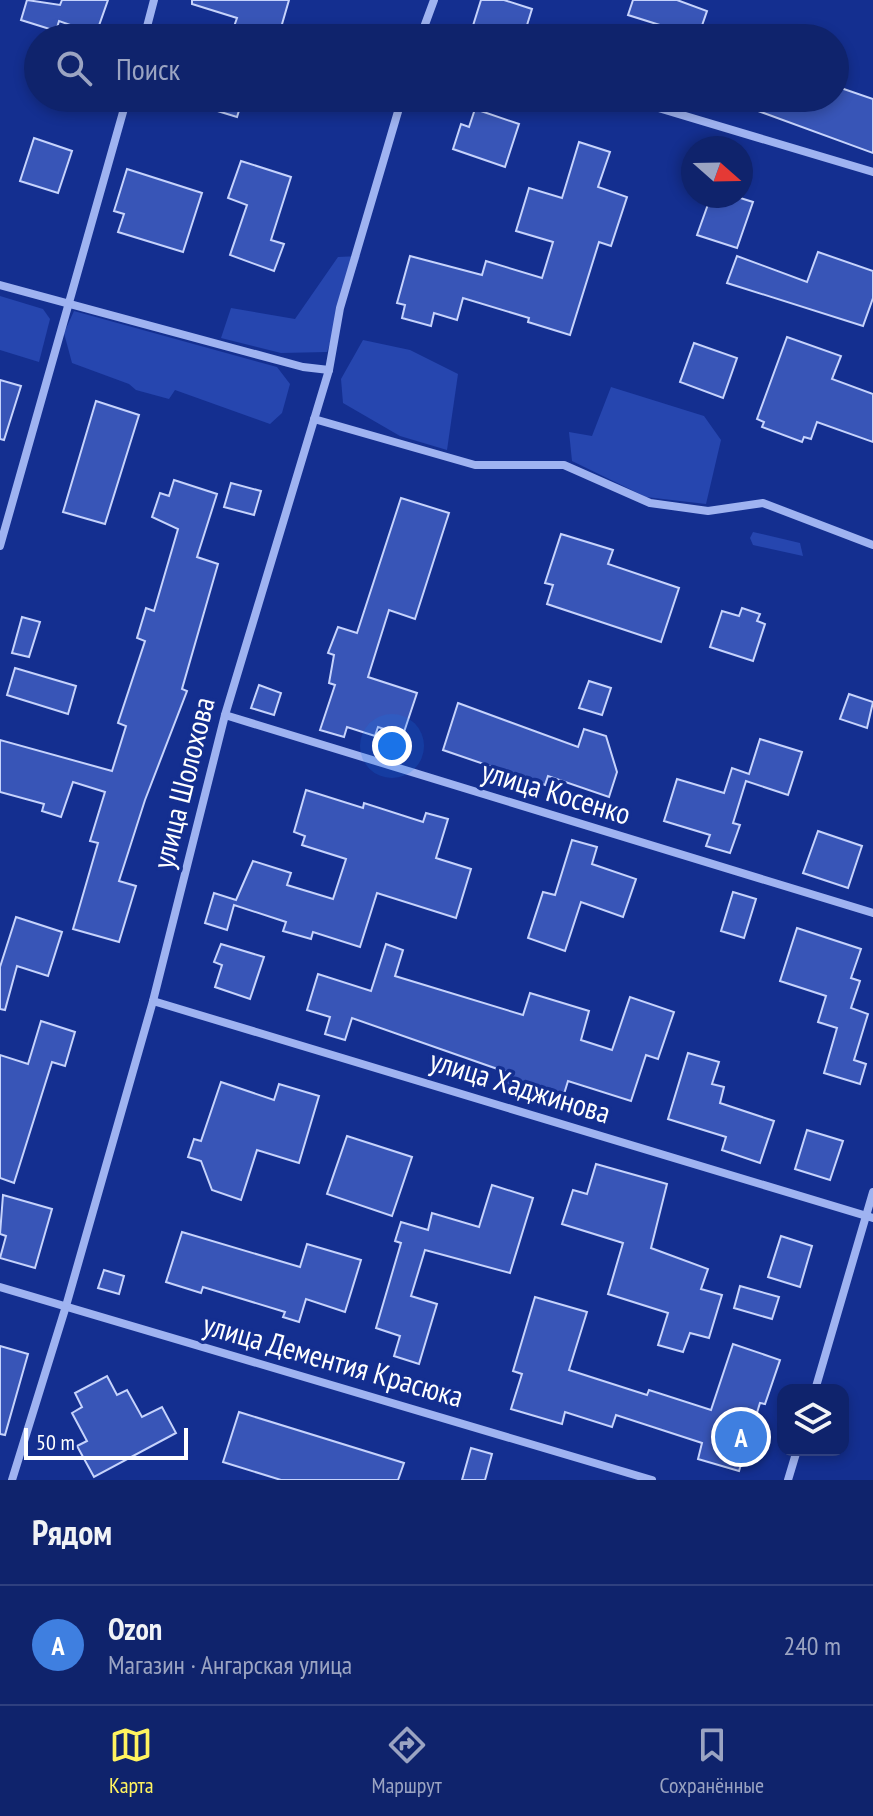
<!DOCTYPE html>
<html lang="ru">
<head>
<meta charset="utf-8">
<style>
  body { margin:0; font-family:"PT Sans Narrow",sans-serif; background:#182b72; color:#f1f3f6 }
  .controls { position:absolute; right:24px; bottom:24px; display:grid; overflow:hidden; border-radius:16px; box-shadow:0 4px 12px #0003 }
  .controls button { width:72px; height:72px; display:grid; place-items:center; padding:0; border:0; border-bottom:2px solid #2f407f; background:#0f236c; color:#f1f3f6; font:40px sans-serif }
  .compass { position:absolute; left:681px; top:136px; width:72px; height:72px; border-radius:50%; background:#0f236c; box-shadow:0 4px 12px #0003; rotate:110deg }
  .scale { position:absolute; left:24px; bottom:20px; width:164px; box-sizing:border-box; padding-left:8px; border:4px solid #fff; border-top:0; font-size:22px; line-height:28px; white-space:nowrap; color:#fff; -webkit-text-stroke:6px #142f90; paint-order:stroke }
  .you { position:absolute; left:392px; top:746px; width:28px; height:28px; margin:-20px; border:6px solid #fff; border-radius:50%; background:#1a73e8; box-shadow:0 0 0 12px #1a73e833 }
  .badge { display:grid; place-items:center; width:52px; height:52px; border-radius:50%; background:#fff35f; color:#fff; font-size:26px; font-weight:700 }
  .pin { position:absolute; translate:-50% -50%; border:4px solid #fff; box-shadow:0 2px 8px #0006 }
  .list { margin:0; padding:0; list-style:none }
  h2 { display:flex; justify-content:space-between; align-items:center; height:104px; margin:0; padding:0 32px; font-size:34px }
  h2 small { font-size:26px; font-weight:400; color:#9ba4c2 }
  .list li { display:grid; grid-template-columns:52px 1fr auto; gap:24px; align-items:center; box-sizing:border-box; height:120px; padding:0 32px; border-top:2px solid #2f407f }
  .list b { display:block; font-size:30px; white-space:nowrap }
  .list p { margin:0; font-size:26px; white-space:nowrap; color:#9ba4c2 }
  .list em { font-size:26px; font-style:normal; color:#9ba4c2 }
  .icon { flex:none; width:44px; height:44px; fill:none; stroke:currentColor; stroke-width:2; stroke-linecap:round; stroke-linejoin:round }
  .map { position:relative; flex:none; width:873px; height:1480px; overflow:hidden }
  .search { position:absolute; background:#0f236c; box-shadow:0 4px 12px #0003; left:24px; right:24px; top:24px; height:88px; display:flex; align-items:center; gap:20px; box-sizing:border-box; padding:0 28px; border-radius:44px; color:#9ba4c2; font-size:30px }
  .sheet { height:224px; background:#0f236c }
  nav { display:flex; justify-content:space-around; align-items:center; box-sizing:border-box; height:112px; border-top:2px solid #2f407f; background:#0f236c; font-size:22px; color:#9ba4c2 }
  nav a { display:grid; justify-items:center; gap:4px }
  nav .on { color:#fff35f }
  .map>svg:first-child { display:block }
  .green { fill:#2646af }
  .building { fill:#3855b7; stroke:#c6d3fc; stroke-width:2 }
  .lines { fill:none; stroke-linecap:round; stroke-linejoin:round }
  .minor { stroke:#9fb3f1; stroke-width:8 }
  .labels { text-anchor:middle; stroke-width:7; stroke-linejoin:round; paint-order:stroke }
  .street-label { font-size:30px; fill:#fff; stroke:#142f90 }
</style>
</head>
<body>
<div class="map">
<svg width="873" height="1480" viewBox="0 0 873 1480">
  <rect width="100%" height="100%" fill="#142f90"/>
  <g class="green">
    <path d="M 360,256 L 327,352 L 281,353 L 221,338 L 231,308 L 295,319 L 338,257 Z"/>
    <path d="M 0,296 L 43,309 L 50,319 L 39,362 L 0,350 Z"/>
    <path d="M 74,311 L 277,367 L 290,384 L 282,413 L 270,424 L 175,390 L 169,399 L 136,390 L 129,384 L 72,363 L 64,333 Z"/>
    <path d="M 363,340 L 410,350 L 458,374 L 447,450 L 400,436 L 343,403 L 341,379 Z"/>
    <path d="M 611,387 L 704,416 L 721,440 L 706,504 L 646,497 L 572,461 L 569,432 L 592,436 Z"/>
    <path d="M 753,532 L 800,543 L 803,556 L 753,545 L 750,538 Z"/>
  </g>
  <g class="building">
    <path d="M 27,0 L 60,5 L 62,0 L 108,0 L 96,34 L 59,21 L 56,31 L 21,20 Z"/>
    <path d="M 192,0 L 289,0 L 278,38 L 230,38 L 237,18 L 192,4 Z"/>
    <path d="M 481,0 L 504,0 L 532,9 L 523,38 L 491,38 L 471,32 Z"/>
    <path d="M 633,0 L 677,0 L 707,11 L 698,37 L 628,15 Z"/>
    <path d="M 835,86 L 873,99 L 873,153 L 728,100 L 835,98 Z"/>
    <path d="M 188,98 L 243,98 L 237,117 L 188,102 Z"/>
    <path d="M 475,109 L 519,124 L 505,167 L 453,149 L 461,124 L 469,127 Z"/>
    <path d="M 34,138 L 72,151 L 58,193 L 20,181 Z"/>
    <path d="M 579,142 L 610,152 L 598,187 L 627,197 L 611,246 L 599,242 L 570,335 L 528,322 L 529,318 L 463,298 L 457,320 L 434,313 L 431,326 L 402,318 L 405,305 L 397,303 L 410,256 L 482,275 L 486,261 L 542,278 L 553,242 L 516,231 L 529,188 L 562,198 Z"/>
    <path d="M 241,161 L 291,177 L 271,240 L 284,244 L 274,271 L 230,255 L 247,205 L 228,198 Z"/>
    <path d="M 127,169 L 202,193 L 183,252 L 118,232 L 124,214 L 114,211 Z"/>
    <path d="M 711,196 L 734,196 L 753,202 L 737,248 L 697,235 Z"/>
    <path d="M 818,252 L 873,271 L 873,298 L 863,326 L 727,283 L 737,256 L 807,282 Z"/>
    <path d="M 787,337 L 841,356 L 832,379 L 873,394 L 873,442 L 817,422 L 811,439 L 804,437 L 802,442 L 762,427 L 764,422 L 757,419 Z"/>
    <path d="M 694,343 L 737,358 L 723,398 L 680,382 Z"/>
    <path d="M 0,380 L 21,386 L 4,440 L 0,439 Z"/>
    <path d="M 96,401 L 139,415 L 105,524 L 63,512 Z"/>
    <path d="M 174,480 L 217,494 L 197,557 L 218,564 L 182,689 L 187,691 L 145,800 L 119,881 L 136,886 L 119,942 L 73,929 L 98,843 L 90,841 L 105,792 L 73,782 L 61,817 L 42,811 L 44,804 L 0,792 L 0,740 L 112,771 L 126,726 L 118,723 L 145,641 L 137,638 L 146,608 L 154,611 L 178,529 L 152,517 L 160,493 L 169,496 Z"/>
    <path d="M 231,483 L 261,491 L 254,515 L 224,507 Z"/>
    <path d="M 401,498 L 449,513 L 415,619 L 389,610 L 368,677 L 417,693 L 403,735 L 378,727 L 375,736 L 347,727 L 344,737 L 320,730 L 335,685 L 329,683 L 334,655 L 328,653 L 338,627 L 357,633 Z"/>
    <path d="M 561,534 L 613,550 L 608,564 L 679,588 L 661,642 L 547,604 L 553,585 L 545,583 Z"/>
    <path d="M 742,608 L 760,614 L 757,621 L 765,624 L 753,661 L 710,647 L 722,611 L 739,616 Z"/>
    <path d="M 22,617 L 40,622 L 29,657 L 12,653 Z"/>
    <path d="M 15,668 L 76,686 L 68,714 L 7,695 Z"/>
    <path d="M 589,681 L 611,688 L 602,715 L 579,708 Z"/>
    <path d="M 259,685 L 281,693 L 274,715 L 251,708 Z"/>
    <path d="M 849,694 L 873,702 L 867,728 L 840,719 Z"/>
    <path d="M 458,703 L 578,747 L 584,729 L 606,736 L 617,772 L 609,797 L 548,776 L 545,785 L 443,750 Z"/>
    <path d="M 760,739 L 802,752 L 788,795 L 746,781 L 733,823 L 740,825 L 730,853 L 706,846 L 710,835 L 664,821 L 677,779 L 724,793 L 732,768 L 749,774 Z"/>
    <path d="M 306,790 L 363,808 L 364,803 L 423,822 L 426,813 L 448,819 L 436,858 L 471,869 L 456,918 L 377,893 L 360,947 L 313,932 L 311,939 L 283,931 L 286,922 L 234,905 L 227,930 L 205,923 L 214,893 L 236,900 L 253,861 L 291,873 L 287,885 L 333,899 L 346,859 L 302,845 L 305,836 L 294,832 Z"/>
    <path d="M 818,831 L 862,846 L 848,888 L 803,873 Z"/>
    <path d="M 572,840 L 597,847 L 592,864 L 636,879 L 623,917 L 581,902 L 565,951 L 528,938 L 543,892 L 555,895 Z"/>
    <path d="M 733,892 L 756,899 L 744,938 L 721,931 Z"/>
    <path d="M 16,917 L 62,932 L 48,976 L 17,966 L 5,1010 L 0,1009 L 0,967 Z"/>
    <path d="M 797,928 L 861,949 L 851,978 L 860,981 L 851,1008 L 868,1014 L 854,1060 L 866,1064 L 860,1084 L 824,1073 L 837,1028 L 818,1022 L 826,996 L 780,981 Z"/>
    <path d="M 221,944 L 264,957 L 250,999 L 215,987 L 222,965 L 214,962 Z"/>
    <path d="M 386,944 L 403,950 L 395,976 L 523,1015 L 530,993 L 589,1011 L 581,1040 L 612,1050 L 630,997 L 674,1012 L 658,1059 L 646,1055 L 631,1101 L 568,1081 L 561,1104 L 502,1086 L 506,1072 L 352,1018 L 345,1040 L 325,1034 L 330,1017 L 307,1010 L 318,974 L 371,991 Z"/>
    <path d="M 41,1021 L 75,1032 L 65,1066 L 52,1062 L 14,1183 L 0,1178 L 0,1055 L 28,1064 Z"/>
    <path d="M 688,1053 L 719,1062 L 712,1084 L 724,1087 L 720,1103 L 774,1121 L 760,1163 L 722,1150 L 726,1137 L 668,1119 Z"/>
    <path d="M 221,1082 L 274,1100 L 279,1084 L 319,1096 L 299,1163 L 257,1150 L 241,1200 L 212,1190 L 201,1161 L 188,1157 L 194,1139 L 201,1141 Z"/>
    <path d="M 807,1130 L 843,1141 L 830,1180 L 795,1169 Z"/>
    <path d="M 347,1136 L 412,1157 L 392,1216 L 327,1194 Z"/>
    <path d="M 596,1164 L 667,1184 L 651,1248 L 708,1269 L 701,1289 L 722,1295 L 709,1338 L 690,1333 L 683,1352 L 658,1345 L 668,1313 L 608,1294 L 623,1243 L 562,1224 L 573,1190 L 587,1194 Z"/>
    <path d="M 492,1185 L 533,1198 L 510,1273 L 425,1250 L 411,1296 L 437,1304 L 419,1364 L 394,1356 L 400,1336 L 376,1328 L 401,1243 L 395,1241 L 401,1222 L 428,1230 L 432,1213 L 479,1227 Z"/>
    <path d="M 3,1195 L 52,1209 L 35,1268 L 0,1258 L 6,1236 L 0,1234 Z"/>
    <path d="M 182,1232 L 300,1267 L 307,1244 L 361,1260 L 345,1312 L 306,1299 L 299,1322 L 283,1317 L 285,1312 L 203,1287 L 201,1293 L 166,1282 Z"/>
    <path d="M 781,1236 L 812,1246 L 800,1287 L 768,1277 Z"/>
    <path d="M 104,1270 L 124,1276 L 119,1294 L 98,1288 Z"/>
    <path d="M 740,1286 L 779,1297 L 772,1319 L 734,1308 Z"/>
    <path d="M 535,1297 L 587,1312 L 569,1370 L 647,1395 L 649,1390 L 711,1410 L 733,1344 L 780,1360 L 765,1404 L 760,1403 L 739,1471 L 698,1459 L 702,1443 L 616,1415 L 612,1427 L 565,1412 L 562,1424 L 511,1409 L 522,1374 L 513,1371 Z"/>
    <path d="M 0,1346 L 28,1354 L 5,1435 L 0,1434 Z"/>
    <path d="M 107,1376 L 117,1395 L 127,1390 L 142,1417 L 162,1407 L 176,1433 L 94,1477 L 77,1446 L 87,1441 L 72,1413 L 82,1407 L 75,1393 Z"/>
    <path d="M 239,1412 L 404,1463 L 398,1480 L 281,1480 L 223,1462 Z"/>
    <path d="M 471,1448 L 492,1454 L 485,1480 L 462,1480 Z"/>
  </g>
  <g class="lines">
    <g class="minor">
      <path d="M 144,38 L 154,0"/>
      <path d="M 420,38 L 434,0"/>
      <path d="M 625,98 L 873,172"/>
      <path d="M 0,285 L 303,367 L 329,370"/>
      <path d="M 314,419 L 475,465 L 564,465 L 650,503 L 708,511 L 763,503 L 873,545"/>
      <path d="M 0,546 L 127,98"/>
      <path d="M 225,715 L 873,913"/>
      <path d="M 153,1001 L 873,1218"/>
      <path d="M 0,1287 L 652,1480"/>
      <path d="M 815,1390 L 873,1192"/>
      <path d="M 12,1480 L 66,1306 L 153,1001 L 225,715 L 329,370 L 340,308 L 402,98"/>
      <path d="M 788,1480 L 797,1450"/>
    </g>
  </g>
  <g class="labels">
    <g class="street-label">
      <text transform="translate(184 783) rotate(-76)" y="10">улица Шолохова</text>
      <text transform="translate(556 793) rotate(17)" y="10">улица Косенко</text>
      <text transform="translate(520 1087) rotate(17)" y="10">улица Хаджинова</text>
      <text transform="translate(333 1361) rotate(16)" y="10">улица Дементия Красюка</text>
    </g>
  </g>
</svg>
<div class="controls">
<button><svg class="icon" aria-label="layers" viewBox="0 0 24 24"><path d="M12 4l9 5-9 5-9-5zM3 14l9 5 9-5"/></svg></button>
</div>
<svg class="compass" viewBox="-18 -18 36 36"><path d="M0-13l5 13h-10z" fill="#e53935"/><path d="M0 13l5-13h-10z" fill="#9ba4c2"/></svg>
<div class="scale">50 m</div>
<div class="you"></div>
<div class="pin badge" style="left:741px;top:1437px;background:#3f7fe0">A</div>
<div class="search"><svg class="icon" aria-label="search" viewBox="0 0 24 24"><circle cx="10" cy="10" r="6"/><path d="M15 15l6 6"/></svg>Поиск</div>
</div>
<section class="sheet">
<h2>Рядом<small></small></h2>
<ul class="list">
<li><span class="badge" style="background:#3f7fe0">A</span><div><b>Ozon</b><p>Магазин · Ангарская улица</p></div><em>240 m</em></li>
</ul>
</section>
<nav>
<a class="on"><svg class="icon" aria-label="map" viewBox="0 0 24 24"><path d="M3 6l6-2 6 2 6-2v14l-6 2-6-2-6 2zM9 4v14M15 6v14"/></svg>Карта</a>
<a><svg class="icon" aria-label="directions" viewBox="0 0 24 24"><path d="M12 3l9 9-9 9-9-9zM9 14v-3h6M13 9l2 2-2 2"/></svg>Маршрут</a>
<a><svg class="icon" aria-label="saved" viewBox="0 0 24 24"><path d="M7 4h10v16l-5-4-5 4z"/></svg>Сохранённые</a>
</nav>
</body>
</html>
